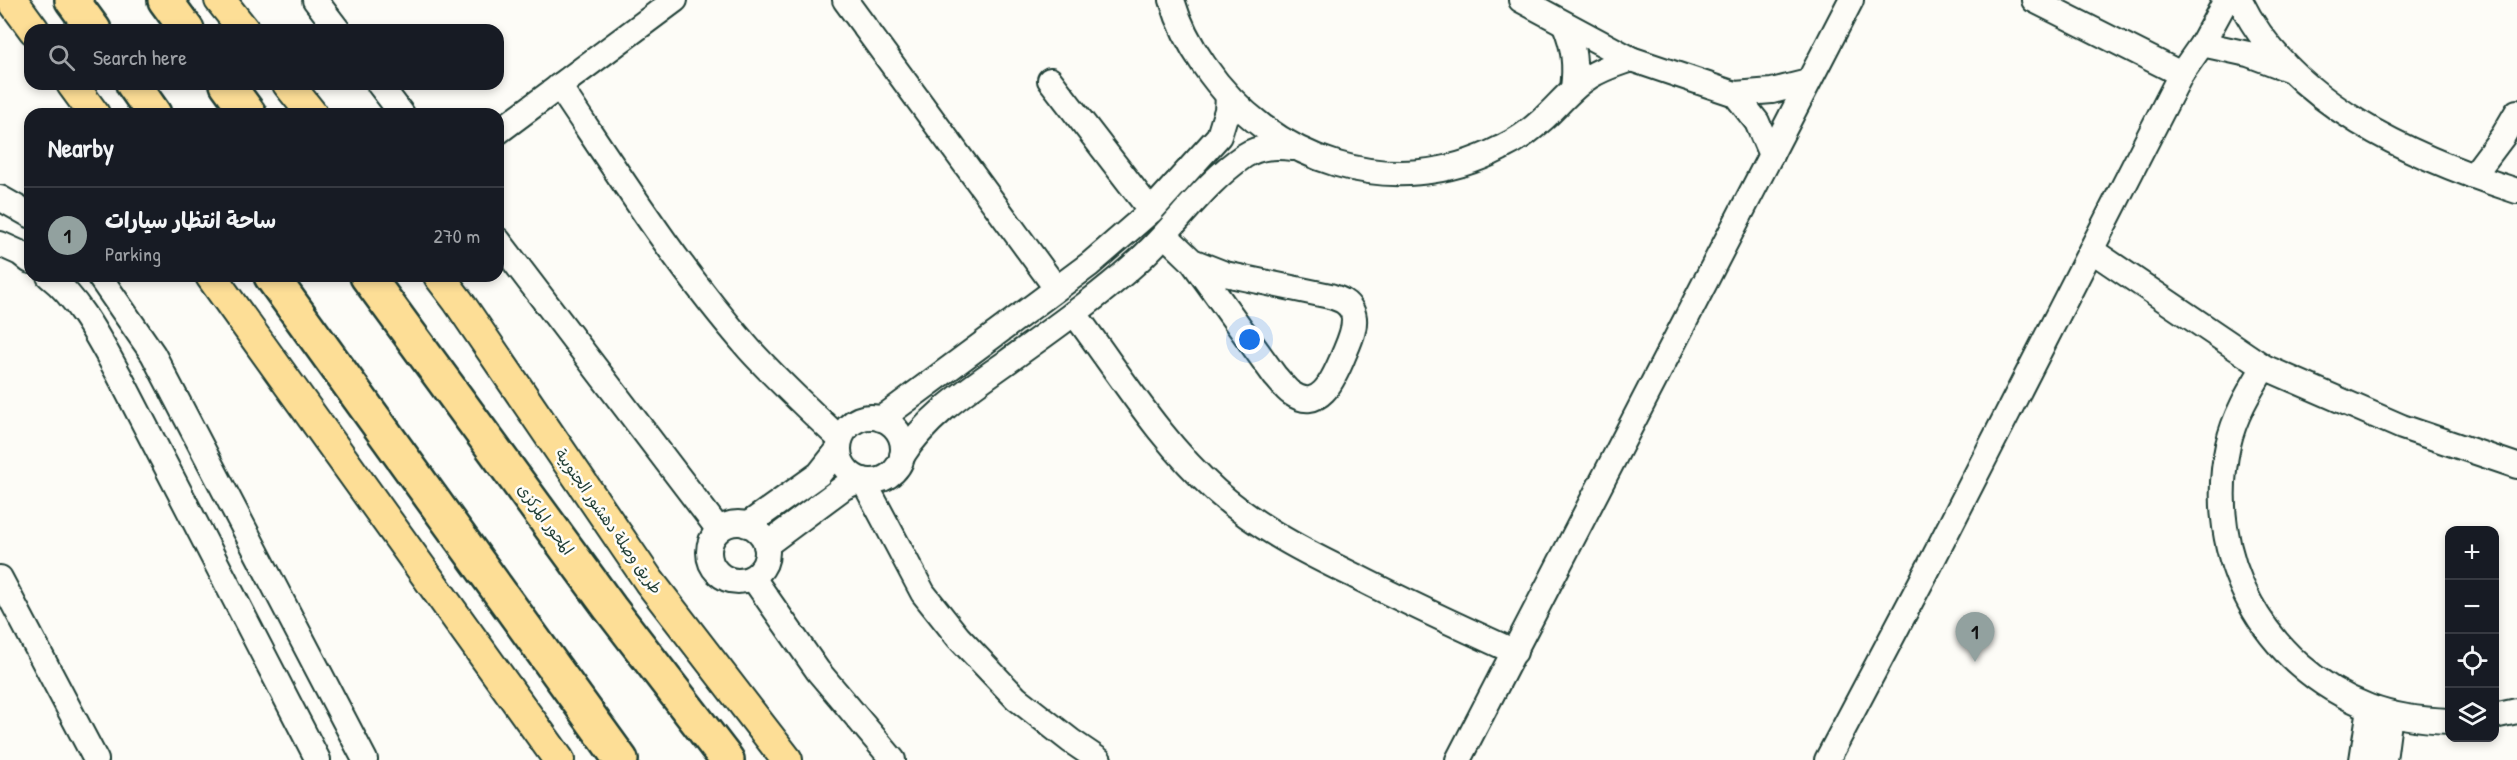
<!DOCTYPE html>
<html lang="en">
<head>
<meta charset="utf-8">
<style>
  body { margin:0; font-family:"Patrick Hand","Playpen Sans Arabic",sans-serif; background:#20242c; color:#f1f3f6 }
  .controls { position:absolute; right:18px; bottom:18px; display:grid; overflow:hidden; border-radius:12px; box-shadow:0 3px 9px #0003 }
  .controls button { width:54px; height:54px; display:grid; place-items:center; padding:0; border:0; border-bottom:2px solid #363941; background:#171b24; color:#f1f3f6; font:30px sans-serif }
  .you { position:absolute; left:1250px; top:340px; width:21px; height:21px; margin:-15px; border:4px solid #fff; border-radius:50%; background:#1a73e8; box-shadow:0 0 0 9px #1a73e833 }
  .badge { display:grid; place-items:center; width:39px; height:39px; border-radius:50%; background:#92a19f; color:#111; font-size:20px; font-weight:700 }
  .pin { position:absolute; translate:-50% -50px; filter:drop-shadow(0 2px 3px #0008) }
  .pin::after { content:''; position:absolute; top:32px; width:21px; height:18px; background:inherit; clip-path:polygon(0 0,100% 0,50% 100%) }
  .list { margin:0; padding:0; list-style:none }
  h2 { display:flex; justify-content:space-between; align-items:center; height:78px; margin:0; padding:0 24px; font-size:26px }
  h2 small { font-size:20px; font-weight:400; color:#9ea1a6 }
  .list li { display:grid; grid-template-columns:39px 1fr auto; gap:18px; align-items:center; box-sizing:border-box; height:96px; padding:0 24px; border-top:2px solid #363941 }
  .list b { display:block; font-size:22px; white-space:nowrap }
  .list p { margin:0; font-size:20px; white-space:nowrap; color:#9ea1a6 }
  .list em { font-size:20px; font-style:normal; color:#9ea1a6 }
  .icon { flex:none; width:33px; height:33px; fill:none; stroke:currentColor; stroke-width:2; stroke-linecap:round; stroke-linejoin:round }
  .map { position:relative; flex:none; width:2517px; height:760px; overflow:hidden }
  .search { position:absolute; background:#171b24; box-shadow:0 3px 9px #0003; left:24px; top:24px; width:480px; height:66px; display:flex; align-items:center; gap:15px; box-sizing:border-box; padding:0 21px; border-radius:18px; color:#9ea1a6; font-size:22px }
  .panel { position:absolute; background:#171b24; box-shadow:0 3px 9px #0003; left:24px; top:108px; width:480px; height:174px; border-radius:18px }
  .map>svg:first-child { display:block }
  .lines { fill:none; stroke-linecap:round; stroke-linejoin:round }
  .minor-casing { stroke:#1f3d34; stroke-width:28 }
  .major-casing { stroke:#1f3d34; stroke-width:34 }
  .highway-casing { stroke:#1f3d34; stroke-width:38 }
  .minor { stroke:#fdfcf7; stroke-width:24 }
  .major { stroke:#fdde96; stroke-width:30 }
  .highway { stroke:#fdde96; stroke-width:33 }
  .labels { text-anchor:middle; stroke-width:5; stroke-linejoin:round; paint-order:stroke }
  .street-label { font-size:16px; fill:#1f3d34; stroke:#fdfcf7 }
</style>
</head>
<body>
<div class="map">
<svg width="2517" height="760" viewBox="0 0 2517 760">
  <rect width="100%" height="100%" fill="#fdfcf7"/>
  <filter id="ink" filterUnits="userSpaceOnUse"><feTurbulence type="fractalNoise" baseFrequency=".0167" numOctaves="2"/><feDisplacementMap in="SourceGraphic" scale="12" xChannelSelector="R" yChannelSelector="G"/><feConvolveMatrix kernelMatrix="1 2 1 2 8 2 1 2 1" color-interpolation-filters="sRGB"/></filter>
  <g filter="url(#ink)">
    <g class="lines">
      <g class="minor-casing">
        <g id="minor">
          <path d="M 315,0 L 338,30"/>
          <path d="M 845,0 L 1056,288"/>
          <path d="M 1172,0 C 1179,24 1190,45 1204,65 C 1270,162 1393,204 1501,148 C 1516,141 1530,131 1542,120 C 1558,106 1571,88 1589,77 C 1602,68 1617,64 1631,59"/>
          <path d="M 1521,0 L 1631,59 L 1735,94 L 1772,91 L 1808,82"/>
          <path d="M 2034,0 L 2181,74"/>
          <path d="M 2240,0 C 2290,104 2414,158 2517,191"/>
          <path d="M 1565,25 C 1574,47 1576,65 1573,89"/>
          <path d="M 2202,44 L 2248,54 L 2288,69"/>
          <path d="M 1050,80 L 1151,211"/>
          <path d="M 379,84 L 402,114"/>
          <path d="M 559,86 C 619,175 678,268 749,349 C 778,381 809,410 840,439"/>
          <path d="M 1735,94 L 1757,122 L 1771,155"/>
          <path d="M 498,132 L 675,0"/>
          <path d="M 2473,176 L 2503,136 L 2517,112"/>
          <path d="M 0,198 L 30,215"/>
          <path d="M 1165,235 L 1192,261 L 1225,274 L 1330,296 C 1339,299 1347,301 1352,311 C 1359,325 1347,346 1342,359 C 1333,380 1319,413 1291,393 C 1285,389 1280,381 1275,376 L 1192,261"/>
          <path d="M 498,240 L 719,530"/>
          <path d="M 0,244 L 20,253 L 30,261"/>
          <path d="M 2091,250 L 2264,367 L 2402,427 L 2517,466"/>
          <path d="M 49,276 C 80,300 100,341 119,375 L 318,760"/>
          <path d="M 99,276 L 153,354 L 365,760"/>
          <path d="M 1074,313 C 1119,373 1160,441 1216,491 C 1258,528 1305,552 1355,576 C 1408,603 1462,628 1515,652"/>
          <path d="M 2264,367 C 2249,392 2234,417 2228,445 C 2204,556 2263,666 2369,707 C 2395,717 2422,720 2450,721"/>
          <circle cx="871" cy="449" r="32"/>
          <path d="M 881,419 L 1090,264 L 1151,211 L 1219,136 L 1227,110 L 1228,97"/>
          <path d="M 902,456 C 928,415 968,390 1007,362 C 1051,330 1096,299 1137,262 C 1174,229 1203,184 1244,156 C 1259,146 1276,146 1293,148"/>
          <path d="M 863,480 L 923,593 L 958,637 L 1016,698 L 1071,741 L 1099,760"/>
          <circle cx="738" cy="552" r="29"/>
          <path d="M 747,525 L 819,474 L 838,450"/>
          <path d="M 766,545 L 844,487 L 861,480"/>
          <path d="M 0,578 L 96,760"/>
          <path d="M 753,578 L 818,671 L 893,760"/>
          <path d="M 2494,716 L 2517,711"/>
          <path d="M 1458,760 L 1851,0"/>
          <path d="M 1827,760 L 1930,565 L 2181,74 L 2202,44 L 2226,0"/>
          <path d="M 2362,760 L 2370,708"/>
          <path d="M 2384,760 L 2390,714"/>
        </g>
      </g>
      <g class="major-casing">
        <g id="major">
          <path d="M 12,0 L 34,30"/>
          <path d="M 220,0 L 244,30"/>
          <path d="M 72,84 L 94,114"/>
          <path d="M 288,84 L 312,114"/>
          <path d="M 211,276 L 559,760"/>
          <path d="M 439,276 L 458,301 L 649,581 L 787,760"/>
        </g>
      </g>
      <g class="highway-casing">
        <g id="highway">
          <path d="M 72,0 L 94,30"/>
          <path d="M 165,0 L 187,30"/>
          <path d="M 133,84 L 154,114"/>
          <path d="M 227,84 L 249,114"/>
          <path d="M 271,276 L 621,760"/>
          <path d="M 367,276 L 610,608 L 727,760"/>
        </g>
      </g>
      <use href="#minor" class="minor"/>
      <use href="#major" class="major"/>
      <use href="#highway" class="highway"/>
    </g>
  </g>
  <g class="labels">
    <g class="street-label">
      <text transform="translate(546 519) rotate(54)" y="6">المحور المركزى</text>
      <text transform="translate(609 521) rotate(55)" y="6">طريق وصلة دهشور الجنوبية</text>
    </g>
  </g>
</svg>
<div class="controls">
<button>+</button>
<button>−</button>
<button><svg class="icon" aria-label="locate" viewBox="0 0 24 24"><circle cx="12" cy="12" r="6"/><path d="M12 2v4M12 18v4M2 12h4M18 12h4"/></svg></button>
<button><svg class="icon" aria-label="layers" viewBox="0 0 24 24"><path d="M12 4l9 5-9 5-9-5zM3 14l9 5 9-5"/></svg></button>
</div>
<div class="you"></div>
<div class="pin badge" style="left:1975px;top:662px">1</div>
<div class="search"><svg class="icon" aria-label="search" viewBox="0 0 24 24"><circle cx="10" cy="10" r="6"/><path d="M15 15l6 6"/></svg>Search here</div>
<section class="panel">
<h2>Nearby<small></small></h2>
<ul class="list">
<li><span class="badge">1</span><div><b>ساحة انتظار سيارات</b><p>Parking</p></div><em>270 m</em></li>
</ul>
</section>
</div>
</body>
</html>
